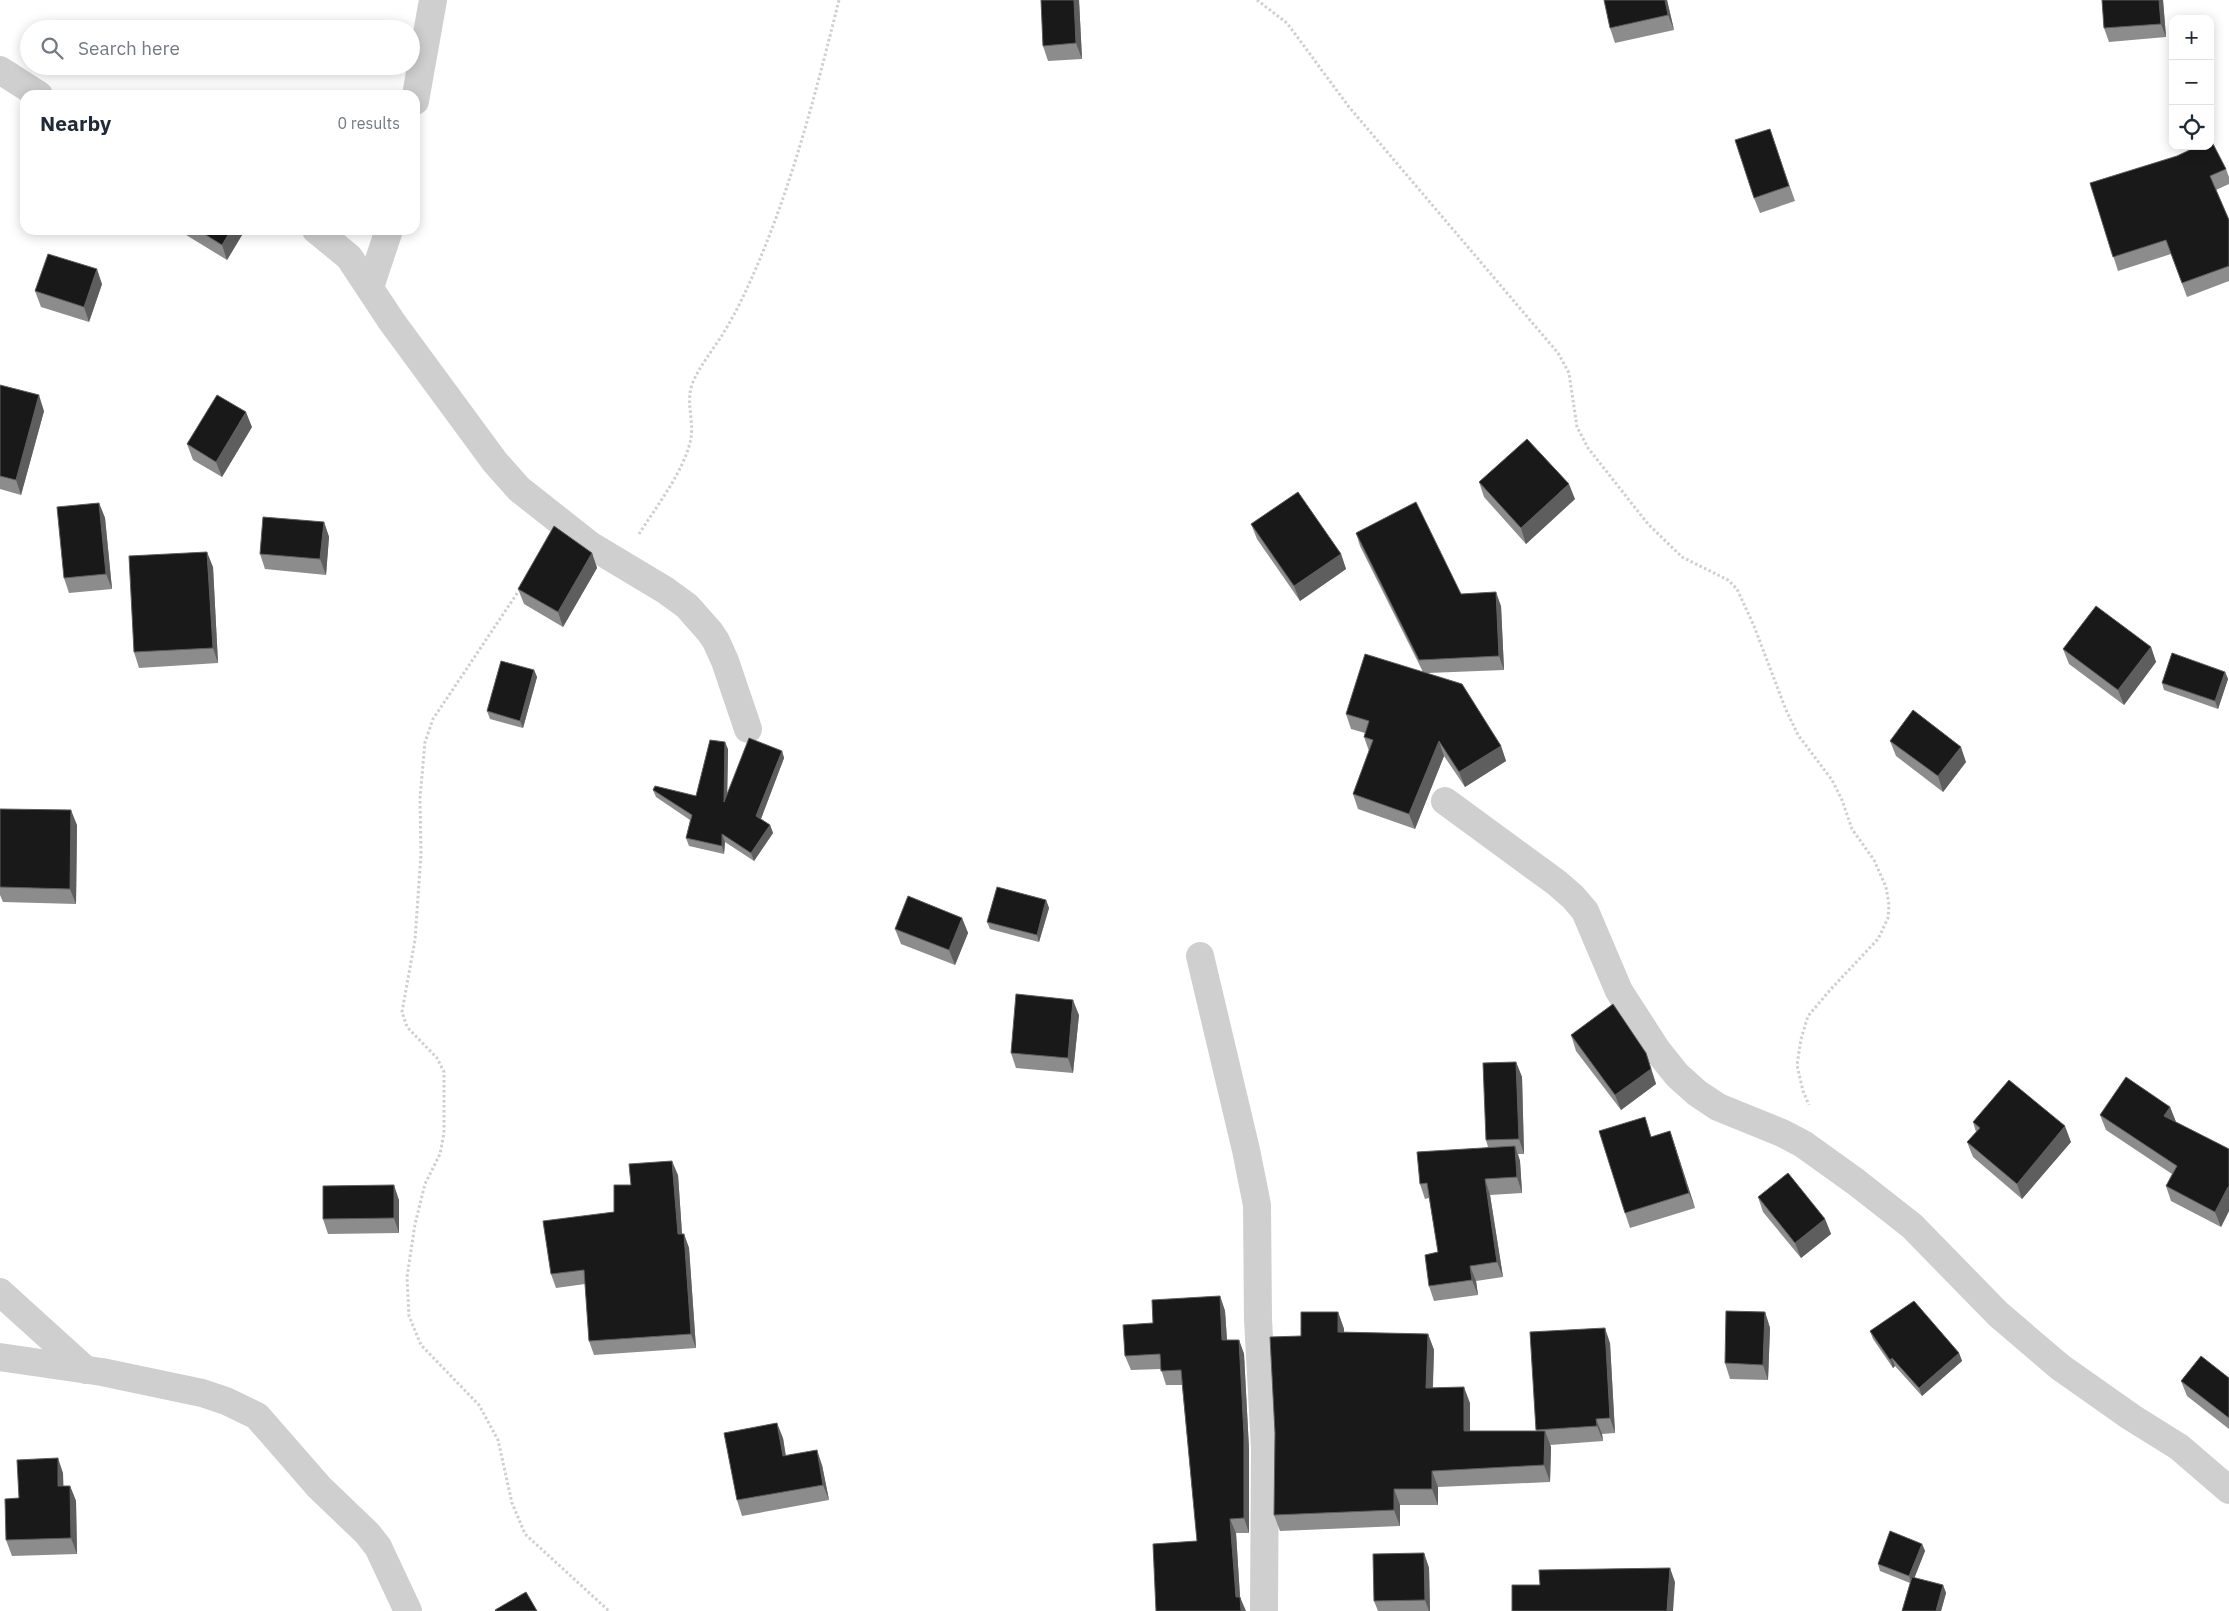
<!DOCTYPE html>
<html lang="en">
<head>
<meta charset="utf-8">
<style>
  body { margin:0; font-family:"IBM Plex Sans",sans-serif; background:#f2f2f3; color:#1f2937 }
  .controls { position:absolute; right:15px; top:15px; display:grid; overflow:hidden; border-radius:10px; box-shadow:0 2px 12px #0003 }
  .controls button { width:45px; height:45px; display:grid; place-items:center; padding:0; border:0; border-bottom:1px solid #e0e1e3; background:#fff; color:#1f2937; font:25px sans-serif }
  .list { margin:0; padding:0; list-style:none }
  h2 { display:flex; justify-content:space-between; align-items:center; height:65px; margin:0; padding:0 20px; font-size:21px }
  h2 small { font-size:16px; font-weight:400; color:#747a83 }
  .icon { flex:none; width:28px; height:28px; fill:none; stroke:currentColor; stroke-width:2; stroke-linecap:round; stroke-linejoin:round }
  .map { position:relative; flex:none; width:2229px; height:1611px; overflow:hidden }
  .search { position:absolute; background:#fff; box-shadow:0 2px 12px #0003; left:20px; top:20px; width:400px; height:55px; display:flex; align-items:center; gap:12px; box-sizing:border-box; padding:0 18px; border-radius:28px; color:#747a83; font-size:19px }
  .panel { position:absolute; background:#fff; box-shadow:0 2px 12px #0003; left:20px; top:90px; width:400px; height:145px; border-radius:15px }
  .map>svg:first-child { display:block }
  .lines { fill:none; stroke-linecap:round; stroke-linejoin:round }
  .path { stroke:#cfcfcf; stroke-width:3; stroke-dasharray:2.5 2.5; stroke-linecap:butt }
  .minor { stroke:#cfcfcf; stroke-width:28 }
  .wall { fill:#8c8c8c }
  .shaded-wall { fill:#5e5e5e }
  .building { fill:#191919; stroke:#5e5e5e }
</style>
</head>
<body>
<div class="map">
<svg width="2229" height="1611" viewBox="0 0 2229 1611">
  <rect width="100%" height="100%" fill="#fff"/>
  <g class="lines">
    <g class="path">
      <path d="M 1257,0 L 1287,23 L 1349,107 L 1558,353 L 1569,373 L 1577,427 L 1588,448 L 1648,524 L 1682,557 L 1728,580 L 1737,589 L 1754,626 L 1786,710 L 1798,735 L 1832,780 L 1842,800 L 1852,829 L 1874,860 L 1886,887 L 1889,905 L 1888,918 L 1878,939 L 1831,989 L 1808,1016 L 1801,1039 L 1797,1065 L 1803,1091 L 1809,1105"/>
      <path d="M 639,534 C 656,507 685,470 691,438 C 694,419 685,401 693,382 C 700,366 711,352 721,337 C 731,321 741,302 749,284 C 790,194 815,96 839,0"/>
      <path d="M 520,589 L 433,719 L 425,742 L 420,798 L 421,854 L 415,940 L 402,1012 L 407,1027 L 437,1058 L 444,1072 L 444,1133 L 440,1154 L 425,1184 L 415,1224 L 407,1277 L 409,1316 L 421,1345 L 479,1405 L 498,1440 L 512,1503 L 525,1534 L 609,1611"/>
    </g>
    <g class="minor">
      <path d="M 0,70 L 39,95"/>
      <path d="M 415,101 L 433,0"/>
      <path d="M 316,230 L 349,257 L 392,322 L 495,462 L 519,489 L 590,545 L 665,590 L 687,606 L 710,632 L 716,641 L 725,661 L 748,729"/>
      <path d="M 370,287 L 389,230"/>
      <path d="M 1445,801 L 1557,883 L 1573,897 L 1585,911 L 1619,991 L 1657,1050 L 1677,1075 L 1697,1093 L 1718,1107 L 1782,1133 L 1803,1144 L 1856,1182 L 1912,1226 L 1998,1314 L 2060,1367 L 2131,1417 L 2179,1447 L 2229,1490"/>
      <path d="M 1200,956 L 1246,1150 L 1257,1205 L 1258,1319 L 1265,1449 L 1264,1611"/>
      <path d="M 0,1292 L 86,1370"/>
      <path d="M 0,1357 L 102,1372 L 202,1393 L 226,1401 L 257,1416 L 319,1487 L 367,1533 L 378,1547 L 408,1611"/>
    </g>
  </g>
  <g class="wall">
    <path d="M 1041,0 L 1079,0 L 1082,59 L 1048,61 L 1043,46 Z"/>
    <path d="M 1667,0 L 1674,30 L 1615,43 L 1610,28 Z"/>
    <path d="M 2102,0 L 2163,0 L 2166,37 L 2109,42 L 2104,28 Z"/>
    <path d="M 1775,144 L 1795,201 L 1760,213 L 1754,198 Z"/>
    <path d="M 2226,169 L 2229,177 L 2229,184 L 2216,190 L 2229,220 L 2229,281 L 2187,297 L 2171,254 L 2118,271 L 2090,183 Z"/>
    <path d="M 178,230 L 245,230 L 227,260 Z"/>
    <path d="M 102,284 L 89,322 L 41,307 L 35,291 Z"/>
    <path d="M 0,385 L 44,411 L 21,495 L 0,489 Z"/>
    <path d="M 252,427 L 222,477 L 193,460 L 187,444 Z"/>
    <path d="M 1479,482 L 1575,499 L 1526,544 L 1484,497 Z"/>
    <path d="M 99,503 L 105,518 L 112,589 L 69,593 L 64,578 Z"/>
    <path d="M 324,522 L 329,537 L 326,575 L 265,569 L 260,554 Z"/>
    <path d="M 1251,524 L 1341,554 L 1346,569 L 1300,601 L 1257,539 Z"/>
    <path d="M 1356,533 L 1461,594 L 1501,606 L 1504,670 L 1428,673 L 1501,746 L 1506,761 L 1465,787 L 1444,756 L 1415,829 L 1358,809 L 1353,794 L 1369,751 L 1364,737 L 1365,733 L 1351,729 L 1346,714 L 1423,672 L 1360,546 Z"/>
    <path d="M 592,553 L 597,568 L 563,627 L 524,604 L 518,589 Z"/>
    <path d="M 213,567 L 218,663 L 139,668 L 134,652 Z"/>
    <path d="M 2151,647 L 2156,662 L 2124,705 L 2069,664 L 2063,649 Z"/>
    <path d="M 534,670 L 537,677 L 523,728 L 490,719 L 487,711 Z"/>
    <path d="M 2225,672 L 2228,679 L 2218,709 L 2164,690 L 2162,683 Z"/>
    <path d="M 1890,741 L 1966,762 L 1943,792 L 1896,756 Z"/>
    <path d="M 728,749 L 727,794 L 782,751 L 784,758 L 761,819 L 770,825 L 773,833 L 754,861 L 725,842 L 724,854 L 689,846 L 686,838 L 690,820 L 656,797 L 653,790 L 696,796 Z"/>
    <path d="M 0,809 L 77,825 L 76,904 L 3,902 L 0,895 Z"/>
    <path d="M 1046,900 L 1049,908 L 1039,942 L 990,929 L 987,922 Z"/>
    <path d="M 962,918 L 968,933 L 955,965 L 901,944 L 895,929 Z"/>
    <path d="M 1079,1015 L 1073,1073 L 1016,1068 L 1011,1053 Z"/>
    <path d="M 1571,1035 L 1646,1053 L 1656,1084 L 1621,1110 L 1576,1051 Z"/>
    <path d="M 1516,1062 L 1522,1077 L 1524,1154 L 1518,1154 L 1520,1161 L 1522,1193 L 1490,1195 L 1503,1277 L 1476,1281 L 1478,1295 L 1434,1301 L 1429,1286 L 1438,1252 L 1429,1198 L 1425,1199 L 1420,1184 L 1488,1147 L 1486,1140 Z"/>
    <path d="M 2170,1107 L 2176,1122 L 2229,1149 L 2229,1211 L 2221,1227 L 2171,1201 L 2166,1186 L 2172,1174 L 2106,1130 L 2100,1115 Z"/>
    <path d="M 1973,1122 L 2071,1142 L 2022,1199 L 1973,1157 L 1967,1142 L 1976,1132 Z"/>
    <path d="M 1670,1131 L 1675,1146 L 1695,1208 L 1630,1228 L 1625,1213 L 1652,1137 Z"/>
    <path d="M 678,1175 L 682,1234 L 684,1234 L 689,1248 L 696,1348 L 594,1355 L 589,1341 L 585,1284 L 556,1288 L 551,1274 L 614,1212 L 631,1185 Z"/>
    <path d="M 1758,1197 L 1825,1219 L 1831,1234 L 1801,1258 L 1763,1212 Z"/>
    <path d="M 399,1200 L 399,1233 L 328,1234 L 323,1219 Z"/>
    <path d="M 1220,1296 L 1225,1311 L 1227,1340 L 1239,1340 L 1244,1354 L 1249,1449 L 1249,1533 L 1236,1533 L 1240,1597 L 1197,1541 L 1182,1385 L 1166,1385 L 1161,1369 L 1131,1370 L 1125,1356 L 1153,1323 Z"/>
    <path d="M 1338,1312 L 1344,1329 L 1344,1333 L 1428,1334 L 1434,1350 L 1433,1388 L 1470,1403 L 1470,1431 L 1536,1431 L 1610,1343 L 1615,1433 L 1602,1434 L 1603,1441 L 1550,1445 L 1551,1447 L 1550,1482 L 1438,1487 L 1438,1505 L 1400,1505 L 1400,1526 L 1280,1531 L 1274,1515 Z"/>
    <path d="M 1765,1312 L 1770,1328 L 1768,1380 L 1730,1379 L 1725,1363 Z"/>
    <path d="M 1870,1331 L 1959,1353 L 1962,1361 L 1922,1396 L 1895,1366 L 1893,1368 L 1873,1339 Z"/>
    <path d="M 2229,1378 L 2229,1429 L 2187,1396 L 2181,1381 Z"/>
    <path d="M 783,1438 L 786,1456 L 822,1465 L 829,1500 L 742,1516 L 737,1500 Z"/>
    <path d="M 63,1473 L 63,1486 L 70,1486 L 76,1501 L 77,1554 L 12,1556 L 6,1540 L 19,1498 Z"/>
    <path d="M 1922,1544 L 1925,1551 L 1914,1578 L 1943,1585 L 1946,1593 L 1941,1611 L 1902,1611 L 1910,1583 L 1880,1571 L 1878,1564 Z"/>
    <path d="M 1424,1553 L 1429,1568 L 1430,1611 L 1378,1611 L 1374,1601 Z"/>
  </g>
  <g class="shaded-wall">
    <path d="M 1074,0 L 1079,0 L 1082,59 L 1076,43 Z"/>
    <path d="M 1665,0 L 1667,0 L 1674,30 L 1668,15 Z"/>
    <path d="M 2159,0 L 2163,0 L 2166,37 L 2161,24 Z"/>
    <path d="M 231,230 L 245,230 L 227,260 L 222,245 Z"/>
    <path d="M 97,269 L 102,284 L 89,322 L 84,307 Z"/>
    <path d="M 39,395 L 44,411 L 21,495 L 16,480 Z"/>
    <path d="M 246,412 L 252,427 L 222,477 L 216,462 Z"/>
    <path d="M 1569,484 L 1575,499 L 1526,544 L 1521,528 Z"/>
    <path d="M 99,503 L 105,518 L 112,589 L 106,574 Z"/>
    <path d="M 324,522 L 329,537 L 326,575 L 320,559 Z"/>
    <path d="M 207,552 L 213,567 L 218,663 L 213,648 Z"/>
    <path d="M 592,553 L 597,568 L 563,627 L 558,612 Z"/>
    <path d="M 1341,554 L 1346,569 L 1300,601 L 1294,586 Z"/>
    <path d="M 1496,592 L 1501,606 L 1504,670 L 1499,656 Z"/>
    <path d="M 2151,647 L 2156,662 L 2124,705 L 2118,690 Z"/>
    <path d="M 534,670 L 537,677 L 523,728 L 520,721 Z"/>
    <path d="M 2225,672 L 2228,679 L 2218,709 L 2215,701 Z"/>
    <path d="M 1439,741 L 1444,756 L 1415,829 L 1409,814 Z"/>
    <path d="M 725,742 L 728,749 L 727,810 L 724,802 Z"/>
    <path d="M 1501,746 L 1506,761 L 1465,787 L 1459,772 Z"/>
    <path d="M 1961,747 L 1966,762 L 1943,792 L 1938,776 Z"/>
    <path d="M 782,751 L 784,758 L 759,824 L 756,816 Z"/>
    <path d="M 71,810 L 77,825 L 76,904 L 70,889 Z"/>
    <path d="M 770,825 L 773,833 L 754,861 L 751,853 Z"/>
    <path d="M 722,834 L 725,842 L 724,854 L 722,846 Z"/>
    <path d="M 1046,900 L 1049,908 L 1039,942 L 1037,935 Z"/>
    <path d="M 962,918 L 968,933 L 955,965 L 949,950 Z"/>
    <path d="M 1073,1000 L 1079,1015 L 1073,1073 L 1068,1058 Z"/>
    <path d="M 1646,1053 L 1656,1084 L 1621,1110 L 1615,1095 Z"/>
    <path d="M 1516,1062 L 1522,1077 L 1524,1154 L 1519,1139 Z"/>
    <path d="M 2170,1107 L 2176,1122 L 2164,1116 Z"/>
    <path d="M 2065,1126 L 2071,1142 L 2022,1199 L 2017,1184 Z"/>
    <path d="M 1670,1131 L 1675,1146 L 1695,1208 L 1689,1193 Z"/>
    <path d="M 1515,1146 L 1520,1161 L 1522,1193 L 1517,1177 Z"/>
    <path d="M 672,1161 L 678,1175 L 683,1248 L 678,1234 Z"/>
    <path d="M 1485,1179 L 1490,1195 L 1503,1277 L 1497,1262 Z"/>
    <path d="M 394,1185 L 399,1200 L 399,1233 L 394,1218 Z"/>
    <path d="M 2228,1187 L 2229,1189 L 2229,1211 L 2221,1227 L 2215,1212 Z"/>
    <path d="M 1825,1219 L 1831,1234 L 1801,1258 L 1795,1243 Z"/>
    <path d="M 684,1234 L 689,1248 L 696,1348 L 691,1334 Z"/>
    <path d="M 1470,1266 L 1476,1281 L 1478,1295 L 1472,1280 Z"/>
    <path d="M 1220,1296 L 1225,1311 L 1228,1355 L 1222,1340 Z"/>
    <path d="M 1338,1312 L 1344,1329 L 1344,1349 L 1338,1332 Z"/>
    <path d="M 1765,1312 L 1770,1328 L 1768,1380 L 1763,1365 Z"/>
    <path d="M 1605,1328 L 1610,1343 L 1615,1433 L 1610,1418 Z"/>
    <path d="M 1428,1334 L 1434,1350 L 1432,1404 L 1426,1388 Z"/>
    <path d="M 1239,1340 L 1244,1354 L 1249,1449 L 1249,1533 L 1244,1518 Z"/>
    <path d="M 1959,1353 L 1962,1361 L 1922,1396 L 1919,1388 Z"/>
    <path d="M 1892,1358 L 1895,1366 L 1893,1368 L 1890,1360 Z"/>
    <path d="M 1464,1387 L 1470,1403 L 1470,1447 L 1464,1431 Z"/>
    <path d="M 1596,1419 L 1602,1434 L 1603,1441 L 1597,1426 Z"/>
    <path d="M 777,1423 L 783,1438 L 788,1472 L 783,1456 Z"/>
    <path d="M 1545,1431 L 1551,1447 L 1550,1482 L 1544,1465 Z"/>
    <path d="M 817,1450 L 822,1465 L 829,1500 L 823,1485 Z"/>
    <path d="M 58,1458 L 63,1473 L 64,1501 L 58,1486 Z"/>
    <path d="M 1432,1471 L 1438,1487 L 1438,1505 L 1432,1489 Z"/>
    <path d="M 70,1486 L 76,1501 L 77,1554 L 71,1538 Z"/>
    <path d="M 1394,1489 L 1400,1505 L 1400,1526 L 1394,1510 Z"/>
    <path d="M 1230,1519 L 1236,1533 L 1240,1597 L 1246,1611 L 1241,1611 L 1236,1597 Z"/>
    <path d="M 1922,1544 L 1925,1551 L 1912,1584 L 1909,1576 Z"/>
    <path d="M 1424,1553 L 1429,1568 L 1430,1611 L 1429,1611 L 1425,1600 Z"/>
    <path d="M 1670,1568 L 1675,1582 L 1673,1611 L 1667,1611 Z"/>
    <path d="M 1943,1585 L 1946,1593 L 1941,1611 L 1936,1611 Z"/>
  </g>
  <g class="building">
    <path d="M 1041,0 L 1074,0 L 1076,43 L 1043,46 Z"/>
    <path d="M 1604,0 L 1665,0 L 1668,15 L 1610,28 Z"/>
    <path d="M 2102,0 L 2159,0 L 2161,24 L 2104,28 Z"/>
    <path d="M 1770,129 L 1789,186 L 1754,198 L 1735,140 Z"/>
    <path d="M 2210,140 L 2211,140 L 2226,169 L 2210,176 L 2229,220 L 2229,266 L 2182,283 L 2166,240 L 2113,257 L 2090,183 L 2177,156 L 2198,146 L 2210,146 Z"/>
    <path d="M 198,230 L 231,230 L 222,245 Z"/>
    <path d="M 48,254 L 97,269 L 84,307 L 35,291 Z"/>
    <path d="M 0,385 L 39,395 L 16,480 L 0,476 Z"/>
    <path d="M 217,395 L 246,412 L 216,462 L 187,444 Z"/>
    <path d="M 1527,439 L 1569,484 L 1521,528 L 1479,482 Z"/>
    <path d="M 1298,492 L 1341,554 L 1294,586 L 1251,524 Z"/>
    <path d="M 1416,502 L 1461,594 L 1496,592 L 1499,656 L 1419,660 L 1356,533 Z"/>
    <path d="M 99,503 L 106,574 L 64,578 L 57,507 Z"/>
    <path d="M 263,517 L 324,522 L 320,559 L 260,554 Z"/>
    <path d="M 554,526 L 592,553 L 558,612 L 518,589 Z"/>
    <path d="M 207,552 L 213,648 L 134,652 L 129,556 Z"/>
    <path d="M 2096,606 L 2151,647 L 2118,690 L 2063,649 Z"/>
    <path d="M 2172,653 L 2225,672 L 2215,701 L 2162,683 Z"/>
    <path d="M 1365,654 L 1462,684 L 1501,746 L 1459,772 L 1439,741 L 1409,814 L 1353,794 L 1373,740 L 1364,737 L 1369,721 L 1346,714 Z"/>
    <path d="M 501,661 L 534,670 L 520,721 L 487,711 Z"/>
    <path d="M 1913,710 L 1961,747 L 1938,776 L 1890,741 Z"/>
    <path d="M 749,738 L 782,751 L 756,816 L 770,825 L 751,853 L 722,834 L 722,846 L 686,838 L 692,815 L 653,790 L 655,786 L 696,796 L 710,740 L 725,742 L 724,802 Z"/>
    <path d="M 0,809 L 71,810 L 70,889 L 0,887 Z"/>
    <path d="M 997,887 L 1046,900 L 1037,935 L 987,922 Z"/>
    <path d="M 908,896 L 962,918 L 949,950 L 895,929 Z"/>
    <path d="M 1016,994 L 1073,1000 L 1068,1058 L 1011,1053 Z"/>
    <path d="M 1613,1004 L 1646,1053 L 1651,1069 L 1615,1095 L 1571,1035 Z"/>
    <path d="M 1516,1062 L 1519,1139 L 1486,1140 L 1483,1063 Z"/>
    <path d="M 2126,1077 L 2170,1107 L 2164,1116 L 2229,1149 L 2229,1187 L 2228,1187 L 2215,1212 L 2166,1186 L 2177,1166 L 2100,1115 Z"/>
    <path d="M 2009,1080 L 2065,1126 L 2017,1184 L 1967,1142 L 1980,1128 L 1973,1122 Z"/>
    <path d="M 1645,1117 L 1651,1137 L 1670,1131 L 1689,1193 L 1625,1213 L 1599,1131 Z"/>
    <path d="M 1515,1146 L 1517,1177 L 1485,1179 L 1497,1262 L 1470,1266 L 1472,1280 L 1429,1286 L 1425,1255 L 1438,1252 L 1427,1183 L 1420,1184 L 1417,1152 Z"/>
    <path d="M 672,1161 L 678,1234 L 684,1234 L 691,1334 L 589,1341 L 584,1270 L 551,1274 L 543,1221 L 614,1212 L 614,1185 L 631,1185 L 629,1164 Z"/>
    <path d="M 1788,1173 L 1825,1219 L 1795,1243 L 1758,1197 Z"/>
    <path d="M 394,1185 L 394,1218 L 323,1219 L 323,1186 Z"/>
    <path d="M 1220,1296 L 1222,1340 L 1239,1340 L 1244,1435 L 1244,1518 L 1230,1519 L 1236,1597 L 1240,1597 L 1241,1611 L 1156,1611 L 1153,1544 L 1197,1541 L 1181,1370 L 1161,1371 L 1160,1354 L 1125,1356 L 1123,1325 L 1153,1323 L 1152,1300 Z"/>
    <path d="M 1914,1301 L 1959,1353 L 1919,1388 L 1892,1358 L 1890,1360 L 1870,1331 Z"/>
    <path d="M 1726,1311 L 1765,1312 L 1763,1365 L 1725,1363 Z"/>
    <path d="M 1301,1312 L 1338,1312 L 1338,1332 L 1428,1334 L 1426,1388 L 1464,1387 L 1464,1431 L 1545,1431 L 1544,1465 L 1432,1471 L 1432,1489 L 1394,1489 L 1394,1510 L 1274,1515 L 1275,1433 L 1270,1337 L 1301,1336 Z"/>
    <path d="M 1605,1328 L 1610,1418 L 1596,1419 L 1597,1426 L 1536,1430 L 1530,1332 Z"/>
    <path d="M 2201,1356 L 2229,1378 L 2229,1418 L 2181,1381 Z"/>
    <path d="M 777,1423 L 783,1456 L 817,1450 L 823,1485 L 737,1500 L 724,1433 Z"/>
    <path d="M 58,1458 L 58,1486 L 70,1486 L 71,1538 L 6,1540 L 5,1499 L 19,1498 L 17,1460 Z"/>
    <path d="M 1890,1531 L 1922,1544 L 1909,1576 L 1878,1564 Z"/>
    <path d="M 1424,1553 L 1425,1600 L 1374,1601 L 1373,1554 Z"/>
    <path d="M 1670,1568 L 1667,1611 L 1512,1611 L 1512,1585 L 1540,1585 L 1539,1570 Z"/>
    <path d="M 1912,1577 L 1943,1585 L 1936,1611 L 1902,1611 Z"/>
    <path d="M 526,1592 L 537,1611 L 496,1611 L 495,1610 Z"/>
  </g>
</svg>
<div class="controls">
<button>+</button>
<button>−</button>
<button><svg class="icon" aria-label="locate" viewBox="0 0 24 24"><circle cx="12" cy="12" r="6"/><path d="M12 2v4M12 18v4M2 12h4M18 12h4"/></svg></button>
</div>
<div class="search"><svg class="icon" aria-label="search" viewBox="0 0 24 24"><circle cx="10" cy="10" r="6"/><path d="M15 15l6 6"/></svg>Search here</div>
<section class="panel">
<h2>Nearby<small>0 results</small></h2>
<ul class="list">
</ul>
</section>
</div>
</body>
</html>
